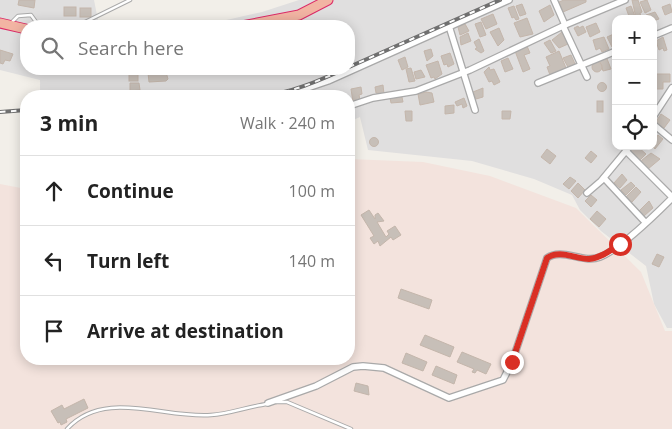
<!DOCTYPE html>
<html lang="en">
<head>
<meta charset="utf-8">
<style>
  body { margin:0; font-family:"Open Sans",sans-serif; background:#f2f2f2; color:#222 }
  .controls { position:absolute; right:15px; top:15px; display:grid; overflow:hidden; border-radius:10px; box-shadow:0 2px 12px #0003 }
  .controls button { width:45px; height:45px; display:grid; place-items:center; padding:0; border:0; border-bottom:1px solid #e0e0e0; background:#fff; color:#222; font:25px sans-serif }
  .stop { position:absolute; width:15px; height:15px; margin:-11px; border:4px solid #d93025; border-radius:50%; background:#fff }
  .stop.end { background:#d93025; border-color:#fff; box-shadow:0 1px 5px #0008 }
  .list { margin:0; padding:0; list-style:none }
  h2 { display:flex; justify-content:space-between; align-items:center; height:65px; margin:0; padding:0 20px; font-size:21px }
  h2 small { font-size:16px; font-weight:400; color:#767676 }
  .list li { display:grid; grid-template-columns:32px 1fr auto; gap:15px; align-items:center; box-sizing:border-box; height:70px; padding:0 20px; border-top:1px solid #e0e0e0 }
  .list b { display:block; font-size:19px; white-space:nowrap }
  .list em { font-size:16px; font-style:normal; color:#767676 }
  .icon { flex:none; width:28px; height:28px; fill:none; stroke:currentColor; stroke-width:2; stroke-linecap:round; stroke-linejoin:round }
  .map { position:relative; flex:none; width:672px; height:429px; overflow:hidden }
  .search { position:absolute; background:#fff; box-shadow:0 2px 12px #0003; left:20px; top:20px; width:335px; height:55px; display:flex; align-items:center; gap:12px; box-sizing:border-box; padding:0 18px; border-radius:20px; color:#767676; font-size:19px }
  .panel { position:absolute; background:#fff; box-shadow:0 2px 12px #0003; left:20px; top:90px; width:335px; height:275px; border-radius:20px }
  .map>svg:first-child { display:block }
  .residential { fill:#e0dfdf; fill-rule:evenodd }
  .military { fill:#f3e3dd }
  .building { fill:#c7bfb8; stroke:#c4b6ab }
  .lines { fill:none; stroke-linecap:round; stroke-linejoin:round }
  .service-casing { stroke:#a9a9a9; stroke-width:4.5 }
  .minor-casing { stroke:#a9a9a9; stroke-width:8 }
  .trunk-casing { stroke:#dc2a67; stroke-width:11 }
  .service { stroke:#fff; stroke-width:2.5 }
  .minor { stroke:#fff; stroke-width:5.5 }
  .trunk { stroke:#f2b4a3; stroke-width:9 }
  .rail-casing { stroke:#707070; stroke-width:4 }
  .rail { stroke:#fff; stroke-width:2; stroke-dasharray:5.5; stroke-linecap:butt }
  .route { stroke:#d93025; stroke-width:6 }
</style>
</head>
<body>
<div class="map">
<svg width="672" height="429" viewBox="0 0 672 429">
  <rect width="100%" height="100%" fill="#f2efe9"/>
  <path class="residential" d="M 0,0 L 94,0 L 99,25 L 113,26 L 26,26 L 26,69 L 349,69 L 349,26 L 200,26 L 262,12 L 299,0 L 672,0 L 672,328 L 667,328 L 654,304 L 646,266 L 601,231 L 580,210 L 572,195 L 534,179 L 472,161 L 368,150 L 360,117 L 349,122 L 349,96 L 40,96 L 40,80 L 0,70 ZM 616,19 L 653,19 L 653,146 L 616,146 Z"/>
  <path class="military" d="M 349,159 L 423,162 L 490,176 L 576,208 L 641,272 L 665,331 L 672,331 L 672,429 L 0,429 L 0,184 L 26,189 L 26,359 L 349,359 Z"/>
  <g class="building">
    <path d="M 19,0 L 35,0 L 34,8 L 18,5 Z"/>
    <path d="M 564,0 L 586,0 L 586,2 L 563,12 L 559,2 Z"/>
    <path d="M 632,0 L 638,0 L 642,12 L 640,13 L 641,17 L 636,18 Z"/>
    <path d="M 647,0 L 651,10 L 645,13 L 640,2 Z"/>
    <path d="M 522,4 L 526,14 L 520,16 L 516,6 Z"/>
    <path d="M 670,4 L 672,12 L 665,15 L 662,7 Z"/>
    <path d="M 550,5 L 554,15 L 544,22 L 539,11 Z"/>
    <path d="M 514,6 L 519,19 L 516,20 L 514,17 L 512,18 L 508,8 Z"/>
    <path d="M 631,6 L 636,19 L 630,19 L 626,8 Z"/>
    <rect x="64" y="7" width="12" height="9"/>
    <rect x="80" y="8" width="11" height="9"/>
    <path d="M 655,12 L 659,19 L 653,21 L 653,19 L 648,19 L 646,15 Z"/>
    <path d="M 493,14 L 497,24 L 486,29 L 481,19 Z"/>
    <path d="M 527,18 L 533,34 L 520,37 L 514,23 Z"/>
    <path d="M 481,22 L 486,35 L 480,37 L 475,24 Z"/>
    <path d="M 596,23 L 600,32 L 590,37 L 586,27 Z"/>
    <path d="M 465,24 L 469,31 L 460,35 L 458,27 Z"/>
    <path d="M 578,26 L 579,28 L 583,26 L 586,32 L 578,36 L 574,28 Z"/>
    <path d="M 499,28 L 504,40 L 498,46 L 490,32 Z"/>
    <path d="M 562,32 L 568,44 L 559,48 L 552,40 Z"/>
    <path d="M 468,33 L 471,41 L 461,45 L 460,37 Z"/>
    <path d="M 616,33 L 616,45 L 612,47 L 607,37 Z"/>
    <path d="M 604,37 L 609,49 L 602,52 L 600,48 L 596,50 L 593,40 Z"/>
    <path d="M 663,37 L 667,50 L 664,51 L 663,48 L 659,50 L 656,41 Z"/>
    <path d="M 479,39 L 484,51 L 481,53 L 475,49 L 477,48 L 474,42 Z"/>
    <path d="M 550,40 L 556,51 L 551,53 L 544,43 Z"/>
    <path d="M 527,46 L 530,53 L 524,55 L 530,69 L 523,72 L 515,51 Z"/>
    <path d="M 431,49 L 433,56 L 427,61 L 424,51 Z"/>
    <path d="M 0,50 L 13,54 L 10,61 L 5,60 L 3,64 L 0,63 Z"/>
    <path d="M 559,51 L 566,68 L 550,75 L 547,67 L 550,66 L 546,57 Z"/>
    <path d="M 450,53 L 454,64 L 448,67 L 447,64 L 444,65 L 441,56 Z"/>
    <path d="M 571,55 L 575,64 L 568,67 L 563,58 Z"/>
    <path d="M 606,56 L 611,69 L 603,71 L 599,59 Z"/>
    <path d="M 405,57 L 408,67 L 402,70 L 398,60 Z"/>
    <path d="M 508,58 L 513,69 L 505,72 L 501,61 Z"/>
    <path d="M 438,61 L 442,74 L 435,79 L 434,77 L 431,78 L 426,65 Z"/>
    <circle cx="597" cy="67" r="5"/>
    <path d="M 489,67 L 490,70 L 494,69 L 500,82 L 494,85 L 492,81 L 489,82 L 484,72 Z"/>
    <path d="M 411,68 L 415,81 L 409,82 L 406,69 Z"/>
    <rect x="129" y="69" width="9" height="12"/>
    <path d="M 421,70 L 425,77 L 416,79 L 414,72 Z"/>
    <path d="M 166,72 L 168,79 L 166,81 L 149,82 L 148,73 Z"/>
    <path d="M 654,74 L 670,74 L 670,82 L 663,82 L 663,89 L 654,89 Z"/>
    <circle cx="602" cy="87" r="4.5"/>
    <path d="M 130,83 L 139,83 L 140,90 L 130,91 Z"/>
    <path d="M 383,85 L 384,94 L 376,93 L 375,87 Z"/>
    <path d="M 361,87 L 362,94 L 359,95 L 360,100 L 353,102 L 351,89 Z"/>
    <path d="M 483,88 L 483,97 L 476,99 L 473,92 Z"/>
    <path d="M 426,92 L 432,93 L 434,102 L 420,105 L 418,94 Z"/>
    <path d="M 402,97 L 403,102 L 391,103 L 390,98 Z"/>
    <path d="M 464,98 L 467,106 L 463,108 L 462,104 L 457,106 L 455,102 Z"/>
    <rect x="597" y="101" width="6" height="11"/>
    <path d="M 454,105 L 454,113 L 445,114 L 445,106 Z"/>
    <path d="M 405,111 L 412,111 L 412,121 L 406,121 Z"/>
    <path d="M 502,111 L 511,111 L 510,119 L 502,119 Z"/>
    <path d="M 661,114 L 670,120 L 664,128 L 655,123 Z"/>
    <path d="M 658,135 L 663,139 L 655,149 L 652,146 L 653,137 L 655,139 Z"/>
    <circle cx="374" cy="142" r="4.5"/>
    <path d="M 632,146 L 635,149 L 638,147 L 646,154 L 639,161 L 628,150 Z"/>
    <path d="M 547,149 L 556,156 L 550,164 L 541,157 Z"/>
    <path d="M 591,151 L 597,156 L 591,163 L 585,158 Z"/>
    <path d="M 651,153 L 660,159 L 648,169 L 641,163 L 642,160 Z"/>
    <path d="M 622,174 L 627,180 L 620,188 L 614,183 Z"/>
    <path d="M 570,177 L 576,181 L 569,189 L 563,184 Z"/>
    <path d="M 631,182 L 635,186 L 626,195 L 621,190 Z"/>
    <path d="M 578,183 L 585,190 L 578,198 L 571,191 Z"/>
    <path d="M 636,187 L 641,192 L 632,202 L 626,197 Z"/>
    <path d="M 591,195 L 597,200 L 591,207 L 585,201 Z"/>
    <path d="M 649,201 L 653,208 L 644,216 L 639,211 Z"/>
    <path d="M 369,210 L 375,219 L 375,215 L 378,213 L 384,221 L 377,222 L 386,237 L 389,234 L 387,231 L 395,226 L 401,235 L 393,240 L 391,237 L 380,246 L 378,241 L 374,244 L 370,238 L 374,236 L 361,215 Z"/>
    <path d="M 597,211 L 606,219 L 599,227 L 590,219 Z"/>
    <path d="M 657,254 L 664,257 L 659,267 L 652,264 Z"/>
    <path d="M 401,289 L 432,300 L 429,309 L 398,298 Z"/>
    <path d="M 425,335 L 454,347 L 450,357 L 420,345 Z"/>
    <path d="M 462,352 L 491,364 L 486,374 L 477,370 L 475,373 L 472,372 L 474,369 L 457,362 Z"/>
    <path d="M 406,353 L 427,362 L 423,371 L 402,363 Z"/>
    <path d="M 436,366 L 457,375 L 454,384 L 432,375 Z"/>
    <path d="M 356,383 L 368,386 L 369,395 L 354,391 Z"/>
    <path d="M 84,399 L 88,408 L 66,419 L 67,422 L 61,425 L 60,422 L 58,423 L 51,411 L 62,405 L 64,409 Z"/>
  </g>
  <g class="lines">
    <g class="service-casing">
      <g id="service">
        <path d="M 11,23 L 18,16 L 31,15 L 39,26"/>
        <path d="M 77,26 L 130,0"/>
        <path d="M 276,402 L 287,402 L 351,429"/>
        <path d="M 67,429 C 104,388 165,419 211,415 C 230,414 249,406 268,404"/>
      </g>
    </g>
    <g class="minor-casing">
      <g id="minor">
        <path d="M 554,0 L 565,25 L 625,0"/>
        <path d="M 449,26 L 475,110"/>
        <path d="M 563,26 L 587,77"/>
        <path d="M 653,36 L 672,28"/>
        <path d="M 538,83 L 616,51"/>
        <path d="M 284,96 L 328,81 L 509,0"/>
        <path d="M 349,106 L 373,98 L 416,91 L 470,70 L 565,25"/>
        <path d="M 653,117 L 672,88"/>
        <path d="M 653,124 L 672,140"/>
        <path d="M 626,151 L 672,197"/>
        <path d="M 604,178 L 645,222"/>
        <path d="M 587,193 L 601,181 L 630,146"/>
        <path d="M 268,403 L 316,386 L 353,367 L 363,366 L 384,368 L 449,398 L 503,380 L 512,362 L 547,258 C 562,247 583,264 600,257 C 620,249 656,214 672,198"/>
      </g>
    </g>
    <g class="trunk-casing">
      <g id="trunk">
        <path d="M 0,23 L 26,29"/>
        <path d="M 242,26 L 299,15 L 328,0"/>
      </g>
    </g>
    <use href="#service" class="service"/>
    <use href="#minor" class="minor"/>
    <use href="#trunk" class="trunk"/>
    <g class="rail-casing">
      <g id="rail">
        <path d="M 349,67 L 500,0"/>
        <path d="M 262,96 C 291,93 318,81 345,69"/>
        <path d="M 0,112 L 26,110"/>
      </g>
    </g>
    <use href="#rail" class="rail"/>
  </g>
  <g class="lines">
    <path class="route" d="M 512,362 L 547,258 C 560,249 575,259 589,259 C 601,258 611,250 620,244"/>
  </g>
</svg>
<div class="controls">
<button>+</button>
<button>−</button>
<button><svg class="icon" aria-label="locate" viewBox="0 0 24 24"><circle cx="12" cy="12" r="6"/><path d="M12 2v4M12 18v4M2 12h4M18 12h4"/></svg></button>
</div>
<div class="stop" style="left:620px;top:244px"></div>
<div class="stop end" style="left:512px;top:362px"></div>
<div class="search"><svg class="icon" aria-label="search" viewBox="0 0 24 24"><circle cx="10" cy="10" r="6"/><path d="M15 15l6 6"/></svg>Search here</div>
<section class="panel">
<h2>3 min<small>Walk · 240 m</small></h2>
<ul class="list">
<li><svg class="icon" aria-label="ahead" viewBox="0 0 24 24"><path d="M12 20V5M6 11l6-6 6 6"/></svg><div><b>Continue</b></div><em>100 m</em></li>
<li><svg class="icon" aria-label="left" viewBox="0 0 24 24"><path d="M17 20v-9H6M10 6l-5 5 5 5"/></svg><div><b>Turn left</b></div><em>140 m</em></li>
<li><svg class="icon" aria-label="arrive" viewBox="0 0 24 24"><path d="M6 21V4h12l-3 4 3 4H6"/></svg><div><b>Arrive at destination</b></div></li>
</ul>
</section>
</div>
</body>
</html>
